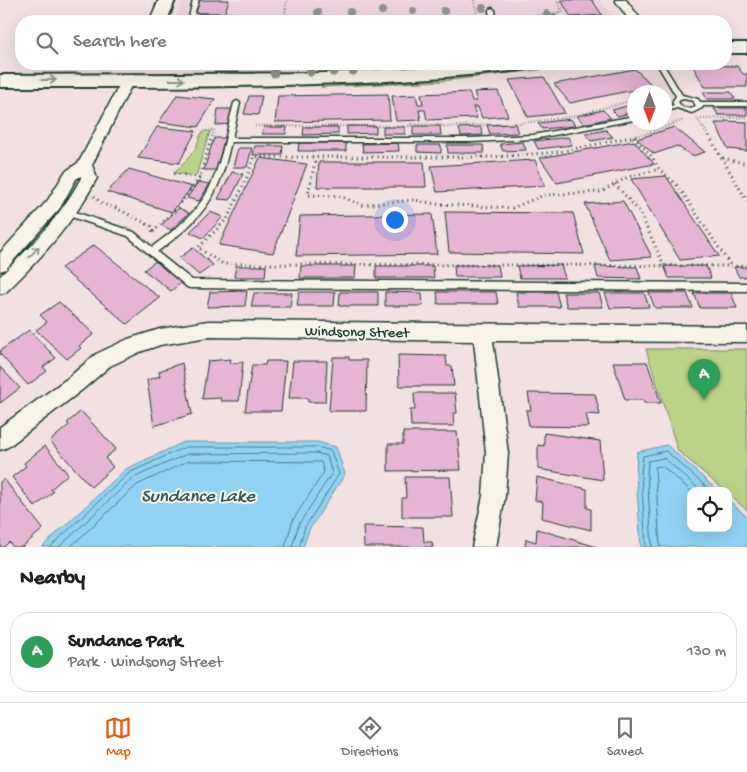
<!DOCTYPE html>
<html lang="en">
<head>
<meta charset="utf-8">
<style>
  body { margin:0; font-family:"Gochi Hand",sans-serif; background:#f2f2f2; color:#202124 }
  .controls { position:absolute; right:15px; bottom:15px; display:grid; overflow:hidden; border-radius:10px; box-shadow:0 5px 20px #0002 }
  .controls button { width:45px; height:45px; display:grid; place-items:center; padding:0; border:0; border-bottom:1px solid #e0e0e0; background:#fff; color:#202124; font:25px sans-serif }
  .compass { position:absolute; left:627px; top:85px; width:45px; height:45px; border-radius:50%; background:#fff; box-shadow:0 5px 20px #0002; rotate:180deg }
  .you { position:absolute; left:394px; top:219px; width:18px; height:18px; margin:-12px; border:4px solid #fff; border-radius:50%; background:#1a73e8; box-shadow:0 0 0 8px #1a73e833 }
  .badge { display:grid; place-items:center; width:32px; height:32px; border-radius:50%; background:#ea580c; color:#fff; font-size:16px; font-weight:700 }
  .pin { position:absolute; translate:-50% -41px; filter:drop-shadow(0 1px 2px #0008) }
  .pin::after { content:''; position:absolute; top:26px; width:18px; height:15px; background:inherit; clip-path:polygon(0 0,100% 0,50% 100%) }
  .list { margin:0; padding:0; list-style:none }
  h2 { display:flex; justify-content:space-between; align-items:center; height:65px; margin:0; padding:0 20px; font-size:21px }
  h2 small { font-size:16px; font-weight:400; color:#757577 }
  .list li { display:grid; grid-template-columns:32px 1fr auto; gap:15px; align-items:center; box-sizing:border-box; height:80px; margin:0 10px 10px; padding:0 10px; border:1px solid #e0e0e0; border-radius:20px }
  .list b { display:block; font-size:19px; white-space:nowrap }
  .list p { margin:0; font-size:16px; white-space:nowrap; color:#757577 }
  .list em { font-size:16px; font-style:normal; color:#757577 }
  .icon { flex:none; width:28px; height:28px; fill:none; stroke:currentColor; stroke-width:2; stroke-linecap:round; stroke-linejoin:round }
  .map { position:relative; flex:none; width:747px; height:547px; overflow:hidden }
  .search { position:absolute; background:#fff; box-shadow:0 5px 20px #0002; left:15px; right:15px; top:15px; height:55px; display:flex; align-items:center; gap:12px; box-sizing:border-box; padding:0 18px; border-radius:20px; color:#757577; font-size:19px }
  .sheet { height:155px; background:#fff }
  nav { display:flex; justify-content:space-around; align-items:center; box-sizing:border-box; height:70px; border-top:1px solid #e0e0e0; background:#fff; font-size:14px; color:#757577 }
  nav a { display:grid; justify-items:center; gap:2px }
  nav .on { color:#ea580c }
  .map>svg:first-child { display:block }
  .built { fill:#eed3de }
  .green { fill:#bcd288; stroke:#6e885e }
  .water { fill:#91d2f2; stroke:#6396a6 }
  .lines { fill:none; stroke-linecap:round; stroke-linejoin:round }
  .shore { stroke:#4d7980; stroke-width:1 }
  .building { fill:#e6b5d4; stroke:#1f3d34 }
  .lane-casing { stroke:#1f3d34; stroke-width:3 }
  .street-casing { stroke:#1f3d34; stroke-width:3 }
  .secondary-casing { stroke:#1f3d34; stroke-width:4 }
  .path-far1 { stroke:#1f3d34; stroke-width:2.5; stroke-dasharray:0.5 2.5; stroke-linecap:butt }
  .path { stroke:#1f3d34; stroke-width:3; stroke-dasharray:1 4; stroke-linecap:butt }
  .lane { fill:#f7f3e8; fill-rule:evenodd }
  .street { fill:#f7f3e8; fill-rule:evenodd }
  .secondary { fill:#f7f3e8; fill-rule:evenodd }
  .tree { fill:#8f978c }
  .oneway { stroke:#8b988e }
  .labels { text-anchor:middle; stroke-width:4; stroke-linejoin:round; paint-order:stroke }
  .street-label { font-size:15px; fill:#1f3d34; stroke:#f7f3e8 }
  .near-water-label { font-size:19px; font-style:italic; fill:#365b5a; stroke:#f7f3e8 }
</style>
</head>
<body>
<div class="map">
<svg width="747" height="547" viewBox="0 0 747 547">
  <rect width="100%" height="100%" fill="#f2e0e2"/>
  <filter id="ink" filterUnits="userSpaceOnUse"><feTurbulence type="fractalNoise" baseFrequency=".02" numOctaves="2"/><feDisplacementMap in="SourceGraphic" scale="10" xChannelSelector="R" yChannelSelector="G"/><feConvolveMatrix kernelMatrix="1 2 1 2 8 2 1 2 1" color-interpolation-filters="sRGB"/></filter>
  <g filter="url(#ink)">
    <path class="built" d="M 182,0 L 600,0 L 617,21 L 175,21 Z"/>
    <g class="green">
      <path d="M 546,69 L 441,81 L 321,87 Z"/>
      <path d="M 205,131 L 210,131 L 196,176 L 175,173 L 195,150 L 201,134 Z"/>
      <path d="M 646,349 L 747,349 L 747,510 L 728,494 L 728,491 L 725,491 L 678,451 Z"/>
    </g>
    <g class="water">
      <path d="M 184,442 L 317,442 L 336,447 L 345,474 L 309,530 L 303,547 L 42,547 L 126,469 Z"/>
      <path d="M 667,445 L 718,491 L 691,491 L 691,528 L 728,528 L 728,500 L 747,517 L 747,547 L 641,547 L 636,474 L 637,452 Z"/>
    </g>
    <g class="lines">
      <g class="shore">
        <path d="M 50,547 L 129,473 L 185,447 L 317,447 L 331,451 L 339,474 L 305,527 L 299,547"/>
        <path d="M 59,547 L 133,478 L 187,454 L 316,453 L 327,456 L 332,473 L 299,524 L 292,547"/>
        <path d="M 70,547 L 137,485 L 188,461 L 321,462 L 324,472 L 293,520 L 285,547"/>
        <path d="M 646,547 L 641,474 L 643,456 L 666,451 L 711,491"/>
        <path d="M 652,547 L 647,474 L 648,461 L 664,458 L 701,491"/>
        <path d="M 660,547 L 655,467 L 662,466 L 691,491"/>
      </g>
    </g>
    <g class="building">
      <path d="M 200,0 L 229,0 L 224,15 L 195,15 Z"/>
      <path d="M 561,0 L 592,0 L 602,15 L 571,17 Z"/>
      <path d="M 555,14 L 561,21 L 506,21 L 548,16 Z"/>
      <path d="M 692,65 L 737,66 L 743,74 L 747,74 L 747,87 L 705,87 Z"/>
      <path d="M 635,69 L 653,86 L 570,103 L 554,84 Z"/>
      <path d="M 544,77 L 565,113 L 528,117 L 509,80 Z"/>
      <path d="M 498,91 L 508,116 L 482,118 L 478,107 L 473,107 L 477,118 L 427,120 L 425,110 L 419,110 L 421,120 L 396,121 L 392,96 L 416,95 L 418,104 L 423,104 L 421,94 L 469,92 L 472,101 L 477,101 L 474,92 Z"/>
      <path d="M 703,92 L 731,92 L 735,99 L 707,99 Z"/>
      <path d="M 388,94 L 390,120 L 275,122 L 278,96 Z"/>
      <path d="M 177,95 L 215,99 L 198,127 L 159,122 Z"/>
      <path d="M 249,96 L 262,96 L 258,115 L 244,114 Z"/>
      <path d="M 631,105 L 634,108 L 634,112 L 618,116 L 612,110 Z"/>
      <path d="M 714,108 L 747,108 L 747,115 L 718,115 Z"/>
      <path d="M 218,109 L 232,109 L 230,124 L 216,125 Z"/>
      <path d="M 603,110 L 611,118 L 584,124 L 577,116 Z"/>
      <path d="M 571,119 L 575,126 L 542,129 L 538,123 Z"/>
      <path d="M 724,121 L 747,122 L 747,151 L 728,149 L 715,123 L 725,123 Z"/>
      <path d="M 515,124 L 518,133 L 490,134 L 487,125 Z"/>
      <path d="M 347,126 L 376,126 L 376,133 L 347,134 Z"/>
      <path d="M 413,126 L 440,126 L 441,135 L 413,135 Z"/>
      <path d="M 157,127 L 196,131 L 179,163 L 138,158 Z"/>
      <path d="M 264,127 L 287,127 L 286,134 L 262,134 Z"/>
      <path d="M 304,127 L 338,127 L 338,134 L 303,135 Z"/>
      <rect x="383" y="127" width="22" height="7"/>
      <path d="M 481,127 L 483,135 L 461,136 L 459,128 Z"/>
      <path d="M 674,127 L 705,152 L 692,156 L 677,146 L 654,154 L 637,139 Z"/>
      <path d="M 606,130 L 613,137 L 591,141 L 585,134 Z"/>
      <path d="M 568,137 L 572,145 L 538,149 L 534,141 Z"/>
      <path d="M 214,138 L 225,138 L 216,170 L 204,170 Z"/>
      <path d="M 634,141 L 654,164 L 557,183 L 540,158 Z"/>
      <path d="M 523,142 L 526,150 L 503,151 L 500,144 Z"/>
      <path d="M 299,143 L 346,143 L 346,151 L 298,151 Z"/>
      <path d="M 398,143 L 399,151 L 363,152 L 362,144 Z"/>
      <path d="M 417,145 L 441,145 L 441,153 L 417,152 Z"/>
      <path d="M 447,145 L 483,145 L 484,153 L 448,153 Z"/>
      <path d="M 255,146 L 283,146 L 282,155 L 253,155 Z"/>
      <path d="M 238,148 L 252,148 L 247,167 L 233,167 Z"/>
      <path d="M 260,158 L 307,164 L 273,253 L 219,245 Z"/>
      <path d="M 535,160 L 545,186 L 437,192 L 431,166 Z"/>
      <path d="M 319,162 L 424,162 L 426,187 L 317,187 Z"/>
      <path d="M 129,169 L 192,187 L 172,212 L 107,192 Z"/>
      <path d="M 232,172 L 243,174 L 230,200 L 218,199 Z"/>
      <path d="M 666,176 L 719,256 L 680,260 L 631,179 Z"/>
      <path d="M 198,182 L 210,184 L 199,201 L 187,198 Z"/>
      <path d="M 623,201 L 652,257 L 610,260 L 585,204 Z"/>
      <path d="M 179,208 L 189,213 L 171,230 L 161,225 Z"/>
      <path d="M 210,212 L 223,217 L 203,238 L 190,232 Z"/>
      <path d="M 445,212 L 573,213 L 584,254 L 449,252 Z"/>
      <path d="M 432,214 L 437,254 L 296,256 L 300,216 Z"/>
      <path d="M 94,245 L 160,298 L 127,324 L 61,268 Z"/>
      <path d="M 193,248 L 213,265 L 199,275 L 179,258 Z"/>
      <path d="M 157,260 L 183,281 L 171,291 L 144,270 Z"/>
      <path d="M 454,265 L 498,265 L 500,277 L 455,277 Z"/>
      <path d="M 561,265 L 565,278 L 520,278 L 517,266 Z"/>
      <path d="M 236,266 L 266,266 L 265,277 L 234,277 Z"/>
      <path d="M 301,266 L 356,266 L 355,278 L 300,278 Z"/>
      <path d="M 376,266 L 433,266 L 434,278 L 376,278 Z"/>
      <path d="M 595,266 L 637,267 L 641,279 L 598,278 Z"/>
      <path d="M 664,266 L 706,266 L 711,278 L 669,278 Z"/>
      <path d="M 734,267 L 747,267 L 747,277 L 739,277 Z"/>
      <path d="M 247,291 L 245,306 L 207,307 L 210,292 Z"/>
      <path d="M 299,292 L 335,292 L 334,306 L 297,306 Z"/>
      <path d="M 340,292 L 378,292 L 378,306 L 339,306 Z"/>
      <path d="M 385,292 L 422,293 L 423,306 L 385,306 Z"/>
      <path d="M 437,292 L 496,292 L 498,304 L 438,304 Z"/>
      <path d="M 516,292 L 556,292 L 560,307 L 519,307 Z"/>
      <path d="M 254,293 L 292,293 L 290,307 L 251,307 Z"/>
      <path d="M 563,293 L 599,293 L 603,307 L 567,307 Z"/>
      <path d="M 605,293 L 644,293 L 649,307 L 610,308 Z"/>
      <path d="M 649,293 L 687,293 L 693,308 L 655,308 Z"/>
      <path d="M 694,293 L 731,293 L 737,308 L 700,308 Z"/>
      <path d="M 59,302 L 94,334 L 79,346 L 81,348 L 67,359 L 36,330 L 47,322 L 40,315 Z"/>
      <path d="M 29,330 L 56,358 L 43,367 L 47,371 L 28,385 L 0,354 L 0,351 Z"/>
      <path d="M 398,355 L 446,356 L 447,366 L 452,366 L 454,386 L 399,386 Z"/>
      <path d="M 333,357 L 349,357 L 349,360 L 367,360 L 366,411 L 329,411 Z"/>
      <path d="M 231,359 L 230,363 L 243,362 L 239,401 L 221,401 L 221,398 L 202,399 L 208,361 Z"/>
      <path d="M 266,361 L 286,361 L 281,411 L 245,411 L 252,365 L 265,365 Z"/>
      <path d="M 293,361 L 327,361 L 325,402 L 308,402 L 308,398 L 289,398 Z"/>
      <path d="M 613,362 L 647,362 L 661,403 L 644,403 L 643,400 L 625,400 Z"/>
      <path d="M 182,363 L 192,414 L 154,426 L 147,380 L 160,376 L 159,371 Z"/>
      <path d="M 0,367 L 20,388 L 0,403 Z"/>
      <path d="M 414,393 L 455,393 L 457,413 L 453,413 L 454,426 L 411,426 L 410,410 L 415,410 Z"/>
      <path d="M 528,393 L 595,394 L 600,415 L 586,414 L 589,427 L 529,426 L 526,410 L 531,410 Z"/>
      <path d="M 81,411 L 116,449 L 105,458 L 113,467 L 91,487 L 50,441 L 69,425 L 67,423 Z"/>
      <path d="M 403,432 L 457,432 L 461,470 L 388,471 L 388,444 L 403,444 Z"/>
      <path d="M 544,433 L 600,441 L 603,480 L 538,469 L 538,445 L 544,446 Z"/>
      <path d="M 45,446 L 68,474 L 51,489 L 53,492 L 35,507 L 12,477 L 26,466 L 24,463 Z"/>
      <path d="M 405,477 L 450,477 L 453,517 L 402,517 L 402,498 L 406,498 Z"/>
      <path d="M 537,477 L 587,489 L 587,508 L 591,509 L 591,530 L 542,518 L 543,502 L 535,500 Z"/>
      <path d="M 4,479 L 43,529 L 22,547 L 13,547 L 9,542 L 4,547 L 0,547 L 0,482 Z"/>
      <path d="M 363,526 L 423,527 L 424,542 L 432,542 L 433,547 L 364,547 Z"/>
      <path d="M 537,529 L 597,547 L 525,547 L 526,539 L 536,542 Z"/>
    </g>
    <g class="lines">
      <g class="lane-casing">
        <g id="lane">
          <path d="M 193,0 L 199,0 L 194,14 L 232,14 L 235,16 L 232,18 L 189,17 Z"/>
          <path d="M 492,8 L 495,10 L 496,21 L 490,21 L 489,10 Z"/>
          <path d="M 290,64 L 296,64 L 296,65 L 293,67 Z"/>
          <path d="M 657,64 L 663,64 L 682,95 L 698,99 L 700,102 L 747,102 L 747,106 L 703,106 L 702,108 L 692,113 L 677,108 L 664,112 L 664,108 L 674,105 L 672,102 L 676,96 ZM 684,99 L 693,101 L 696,106 L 691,109 L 682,107 L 678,102 L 680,100 Z"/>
          <path d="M 237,101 L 240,103 L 232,138 L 472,138 L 533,135 L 634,116 L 634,120 L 533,139 L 472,142 L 231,142 C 227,157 224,173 217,187 C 205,215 181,234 157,252 L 192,280 L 747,283 L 747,291 L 190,288 L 187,287 L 128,236 L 66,215 L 65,213 L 66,211 L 69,210 L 134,232 L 152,247 C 172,232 192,217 205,196 C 221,170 226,132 234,103 Z"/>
        </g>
      </g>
      <g class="street-casing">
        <g id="street">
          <path d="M 615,0 L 626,0 L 642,21 L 630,21 Z"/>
          <path d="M 128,76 L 134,80 L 92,165 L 97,178 C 74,222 42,257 6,292 L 0,294 L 0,276 C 31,247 61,216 81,178 L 81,176 L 76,179 L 60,208 L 6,269 L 0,271 L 0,253 L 48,200 L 65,172 L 79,162 L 122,80 Z"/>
          <path d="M 208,321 L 747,326 L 747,342 L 493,341 L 508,453 L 505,496 L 496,547 L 472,547 L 483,496 L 486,453 L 474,341 L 208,337 L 160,345 L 140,352 L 110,366 L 82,390 L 8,447 L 0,450 L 0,427 L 68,378 L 96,354 L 128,339 L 160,329 Z"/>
        </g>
      </g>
      <g class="secondary-casing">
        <g id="secondary">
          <path d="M 159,0 L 175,0 L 167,21 L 150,21 Z"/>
          <rect x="726" y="43" width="21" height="10"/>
          <path d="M 473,64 L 530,64 L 528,68 L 521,70 C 348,89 174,87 0,87 L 0,75 L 326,73 Z"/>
        </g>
      </g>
      <g class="path-far1">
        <path d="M 474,0 L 479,21"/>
        <path d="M 510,19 L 563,12 L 557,0"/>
        <path d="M 562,19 L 601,18 L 603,21"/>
        <path d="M 284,21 L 287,0"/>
        <path d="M 605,21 L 616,20"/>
        <path d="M 697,118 L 709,137"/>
        <path d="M 701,119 L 747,117"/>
        <path d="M 255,126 L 411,126 L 410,124 L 443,125 L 443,127 L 521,123 L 571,117 L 634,100"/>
        <path d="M 211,130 L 214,130 L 212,137"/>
        <path d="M 630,137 L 645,134 L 684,120"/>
      </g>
      <g class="path">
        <path d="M 636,136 L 559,152 L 492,157 L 254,157 L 246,180 L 227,219 L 198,248 L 223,264 L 747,266"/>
        <path d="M 709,136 L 747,201"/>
        <path d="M 633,137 L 652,157 L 659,169 L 678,186 L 731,266"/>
        <path d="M 316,157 L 308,195 L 339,196 L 363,205 L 414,200 L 437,204 L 512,208 L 544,195 L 601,192 L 628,177 L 659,169"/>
        <path d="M 723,158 L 747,164"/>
        <path d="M 174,173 L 201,178"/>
        <path d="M 615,184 L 639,211 L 664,265"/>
        <path d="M 94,196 L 102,204 L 114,207 L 151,226 L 153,232"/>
        <path d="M 153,232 L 178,207 L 199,179 L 212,136"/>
      </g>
      <use href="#lane" class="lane"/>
      <use href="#street" class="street"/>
      <use href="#secondary" class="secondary"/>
    </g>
    <g class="tree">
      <circle cx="483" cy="8" r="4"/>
      <circle cx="382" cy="11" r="4"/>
      <circle cx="413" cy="11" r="4"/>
      <circle cx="444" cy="11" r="4"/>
      <circle cx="318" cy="12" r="4"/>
      <circle cx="350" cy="12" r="4"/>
      <circle cx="547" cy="14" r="4"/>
      <circle cx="353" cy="71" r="4.5"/>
      <circle cx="310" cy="72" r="4.5"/>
      <circle cx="333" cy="72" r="4.5"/>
      <circle cx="274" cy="73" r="4.5"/>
    </g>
    <defs><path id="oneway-shaft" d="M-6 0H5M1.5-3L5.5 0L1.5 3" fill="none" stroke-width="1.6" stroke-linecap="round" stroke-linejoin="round" transform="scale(1.25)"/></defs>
    <g class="oneway">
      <use href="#oneway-shaft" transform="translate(49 80)"/>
      <use href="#oneway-shaft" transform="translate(177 80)"/>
      <use href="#oneway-shaft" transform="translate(34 252) rotate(-48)"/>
    </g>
  </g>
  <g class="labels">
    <g class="street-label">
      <text transform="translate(357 331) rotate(1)" y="5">Windsong Street</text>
    </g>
    <g class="near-water-label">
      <text x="198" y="501">Sundance Lake</text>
    </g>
  </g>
</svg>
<div class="controls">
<button><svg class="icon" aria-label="locate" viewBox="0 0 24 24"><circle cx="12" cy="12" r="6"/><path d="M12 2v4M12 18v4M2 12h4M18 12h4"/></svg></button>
</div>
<svg class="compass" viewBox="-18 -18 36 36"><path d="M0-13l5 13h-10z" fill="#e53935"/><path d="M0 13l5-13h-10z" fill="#757577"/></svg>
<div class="you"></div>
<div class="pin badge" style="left:704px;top:400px;background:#2e9e5b">A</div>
<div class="search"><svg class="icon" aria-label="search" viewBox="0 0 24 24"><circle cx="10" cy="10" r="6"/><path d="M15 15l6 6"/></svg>Search here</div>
</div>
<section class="sheet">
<h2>Nearby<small></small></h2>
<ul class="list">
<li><span class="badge" style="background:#2e9e5b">A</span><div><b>Sundance Park</b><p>Park · Windsong Street</p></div><em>130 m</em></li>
</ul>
</section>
<nav>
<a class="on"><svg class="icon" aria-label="map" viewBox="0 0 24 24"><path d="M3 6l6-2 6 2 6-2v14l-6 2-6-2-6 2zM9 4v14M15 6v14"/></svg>Map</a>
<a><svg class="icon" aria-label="directions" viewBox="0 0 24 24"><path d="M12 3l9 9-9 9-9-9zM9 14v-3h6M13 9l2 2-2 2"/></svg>Directions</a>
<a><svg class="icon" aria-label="saved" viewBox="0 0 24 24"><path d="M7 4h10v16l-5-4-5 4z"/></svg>Saved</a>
</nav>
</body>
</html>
